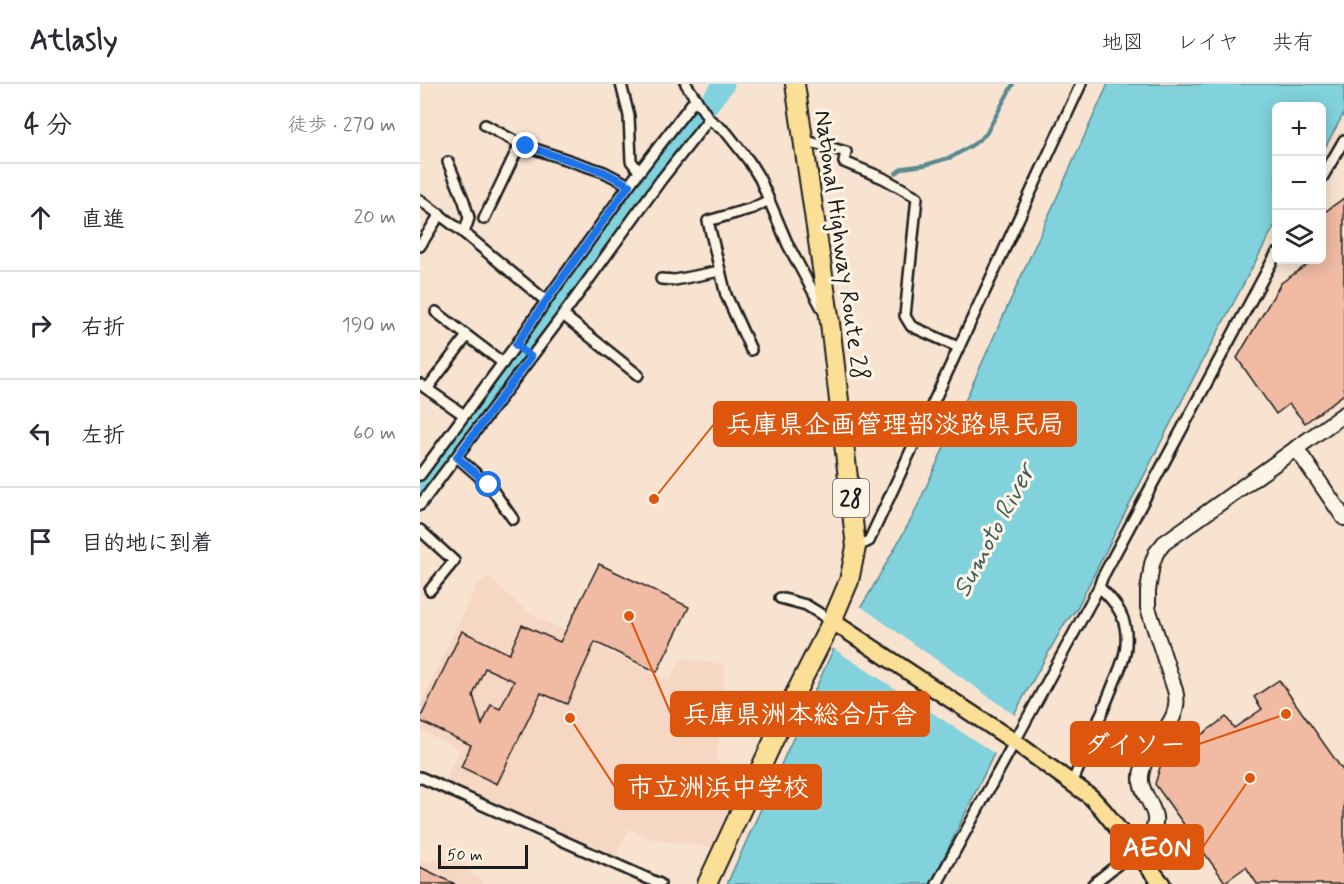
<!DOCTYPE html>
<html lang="ja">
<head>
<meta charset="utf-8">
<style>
  body { margin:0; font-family:Mynerve,"Klee One",sans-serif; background:#f7f7f7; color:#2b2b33 }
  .controls { position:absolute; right:18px; top:18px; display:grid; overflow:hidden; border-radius:9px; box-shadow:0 3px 15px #0003 }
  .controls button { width:54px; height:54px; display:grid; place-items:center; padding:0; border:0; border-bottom:2px solid #e1e1e2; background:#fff; color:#2b2b33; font:30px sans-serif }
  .scale { position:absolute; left:18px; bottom:15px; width:90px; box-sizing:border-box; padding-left:6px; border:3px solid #1c1c1c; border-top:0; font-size:16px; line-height:21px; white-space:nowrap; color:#1c1c1c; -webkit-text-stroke:4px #fcf5e5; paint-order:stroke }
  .stop { position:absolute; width:18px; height:18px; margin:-14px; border:4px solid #1a73e8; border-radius:50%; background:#fff }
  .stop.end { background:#1a73e8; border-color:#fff; box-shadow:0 2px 6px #0008 }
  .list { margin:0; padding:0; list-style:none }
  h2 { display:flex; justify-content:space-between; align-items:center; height:78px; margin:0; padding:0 24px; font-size:26px }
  h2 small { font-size:20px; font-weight:400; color:#7c7c81 }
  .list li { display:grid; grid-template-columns:39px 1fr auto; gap:18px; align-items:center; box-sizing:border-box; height:108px; padding:0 24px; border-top:2px solid #e1e1e2 }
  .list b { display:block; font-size:22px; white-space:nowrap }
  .list em { font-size:20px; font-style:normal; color:#7c7c81 }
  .icon { flex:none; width:33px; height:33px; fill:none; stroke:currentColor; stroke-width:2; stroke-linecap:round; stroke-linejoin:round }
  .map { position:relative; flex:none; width:924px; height:800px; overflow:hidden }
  header { display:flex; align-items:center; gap:36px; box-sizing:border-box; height:84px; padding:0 30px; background:#fff; border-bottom:2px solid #e1e1e2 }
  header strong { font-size:28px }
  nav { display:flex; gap:33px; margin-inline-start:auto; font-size:21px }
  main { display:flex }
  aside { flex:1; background:#fff }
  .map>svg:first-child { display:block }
  .built { fill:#f6d7c3 }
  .water { fill:#81d2dc; stroke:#59898f; stroke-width:1.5 }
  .pier { fill:#f8e3d1 }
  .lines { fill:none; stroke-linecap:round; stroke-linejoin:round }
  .stream { stroke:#59898f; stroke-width:4 }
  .river { stroke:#81d2dc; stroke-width:21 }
  .building { fill:#f0baa3; stroke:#1c1c1c; stroke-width:1.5; fill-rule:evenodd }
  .street-casing { stroke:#1c1c1c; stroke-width:14 }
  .secondary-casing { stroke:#1c1c1c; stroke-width:18 }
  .primary-casing { stroke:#1c1c1c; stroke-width:20 }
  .highway-casing { stroke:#1c1c1c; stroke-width:22 }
  .street { stroke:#fcf5e5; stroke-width:9 }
  .secondary { stroke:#fcf5e5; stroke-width:14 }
  .primary { stroke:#fbdf96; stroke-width:15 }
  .highway { stroke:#fbdf96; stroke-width:18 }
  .route { stroke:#1a73e8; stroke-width:8 }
  .labels { text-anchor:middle; stroke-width:6; stroke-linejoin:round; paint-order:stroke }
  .shield { fill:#fcf5e5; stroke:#5f5d58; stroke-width:1.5 }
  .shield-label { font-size:22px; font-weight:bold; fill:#1c1c1c }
  .street-label { font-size:24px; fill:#1c1c1c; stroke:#fcf5e5 }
  .water-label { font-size:26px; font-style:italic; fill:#3f5c5f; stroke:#fcf5e5 }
  .leader { fill:none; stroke:#de560d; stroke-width:2 }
  .callout-dot { fill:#de560d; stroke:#fcf5e5; stroke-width:2 }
  .callout { fill:#de560d; stroke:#de560d; stroke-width:2 }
  .callout-label { font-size:26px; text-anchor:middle; font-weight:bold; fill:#fff }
</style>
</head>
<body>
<header>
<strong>Atlasly</strong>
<nav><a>地図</a><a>レイヤ</a><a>共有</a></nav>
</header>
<main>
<aside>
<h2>4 分<small>徒歩 · 270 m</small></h2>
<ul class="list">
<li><svg class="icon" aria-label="ahead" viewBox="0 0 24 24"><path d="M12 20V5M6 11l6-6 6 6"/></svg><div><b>直進</b></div><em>20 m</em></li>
<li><svg class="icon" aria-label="right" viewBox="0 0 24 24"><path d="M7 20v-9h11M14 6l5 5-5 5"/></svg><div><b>右折</b></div><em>190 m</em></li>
<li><svg class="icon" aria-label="left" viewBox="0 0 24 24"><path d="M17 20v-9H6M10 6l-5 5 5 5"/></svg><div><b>左折</b></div><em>60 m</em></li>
<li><svg class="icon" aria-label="arrive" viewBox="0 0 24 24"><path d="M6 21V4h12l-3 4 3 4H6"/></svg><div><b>目的地に到着</b></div></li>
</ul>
</aside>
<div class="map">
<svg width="924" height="800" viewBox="0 0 924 800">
  <rect width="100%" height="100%" fill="#f8e3d1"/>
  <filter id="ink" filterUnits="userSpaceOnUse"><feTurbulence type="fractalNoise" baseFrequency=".0167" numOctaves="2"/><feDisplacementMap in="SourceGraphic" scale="12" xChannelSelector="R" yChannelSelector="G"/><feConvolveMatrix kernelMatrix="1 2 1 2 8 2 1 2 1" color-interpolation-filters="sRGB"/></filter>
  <g filter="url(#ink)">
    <g class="built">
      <path d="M 68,492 L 107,528 L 249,597 L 262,574 L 305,581 L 297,675 L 311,722 L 292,763 L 231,755 L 209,745 L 195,774 L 25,697 L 39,665 L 0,646 L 0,621 L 56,502 Z"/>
      <path d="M 35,774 L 64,800 L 0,800 L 0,778 Z"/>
    </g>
    <path class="water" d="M 688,0 L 924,0 L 924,29 L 902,69 L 902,22 L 856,22 L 856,139 L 773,295 L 656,526 L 645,539 L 588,641 L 511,800 L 307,800 L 413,566 L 446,515 L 493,432 Z"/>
    <path class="pier" d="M 439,521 L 596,632 L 577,671 L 411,563 Z"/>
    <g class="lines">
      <path class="stream" d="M 476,89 L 483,84 L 505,81 L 532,73 L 554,60 L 566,50 L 593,0"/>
      <path class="river" d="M 0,406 L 226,100 L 304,0"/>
    </g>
    <g class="building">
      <path d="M 924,114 L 924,310 L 885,339 L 869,320 L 856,330 L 817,274 L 861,199 L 894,176 L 902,176 L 902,130 Z"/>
      <path d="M 179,480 L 269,523 L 237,588 L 175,558 L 147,620 L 121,609 L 77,700 L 41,683 L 51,661 L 0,637 L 0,635 L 42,547 L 89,570 L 102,541 L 140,558 ZM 65,584 L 94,597 L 80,625 L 71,621 L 62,641 L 53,611 Z"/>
      <path d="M 859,596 L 924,688 L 924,800 L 837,800 L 826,783 L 805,798 L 735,700 L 741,680 L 806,633 L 814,644 L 842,625 L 834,613 Z"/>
      <path d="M 0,783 L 35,800 L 0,800 Z"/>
    </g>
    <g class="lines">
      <g class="street-casing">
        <g id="street">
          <path d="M 201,0 L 209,32 L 211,77 L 219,87"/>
          <path d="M 266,0 L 289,35 L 307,49 L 329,77 L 340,95 L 368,161 L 403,226"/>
          <path d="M 65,41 L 100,60 L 184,88 L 209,101"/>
          <path d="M 383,56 L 426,68 L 424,78 L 463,94 L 497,113 L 485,232 L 491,242 L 538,263"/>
          <path d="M 28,78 L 44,117 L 49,134 L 44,149"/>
          <path d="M 902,94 L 924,56"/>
          <path d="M 0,116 L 44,149 L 126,217"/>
          <path d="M 64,135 L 100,60"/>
          <path d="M 0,162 L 20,130"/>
          <path d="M 241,195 L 255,196 L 300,187"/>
          <path d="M 16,228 L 83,279"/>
          <path d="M 143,231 L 218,291"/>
          <path d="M 331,266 L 306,211 L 288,137 L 333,124 L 349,116"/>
          <path d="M 0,300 L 44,331"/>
          <path d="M 7,305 L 47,252"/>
          <path d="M 37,373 L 69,401 L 93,435"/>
          <path d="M 0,391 L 96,261 L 126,217 L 209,101 L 276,14"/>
          <path d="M 0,421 L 143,231 L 241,96 L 289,35"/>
          <path d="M 0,446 L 34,477 L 10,506"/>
          <path d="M 436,463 L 449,457 L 661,0"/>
          <path d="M 360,514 L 386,521 L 412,537"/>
          <path d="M 0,693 L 240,800"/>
          <path d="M 652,699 C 666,668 679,636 692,604 C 697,590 706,575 706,560 C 708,535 697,519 679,503"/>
          <path d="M 517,800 L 679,503 L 682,494 L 856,170"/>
          <path d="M 673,800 L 716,766"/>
        </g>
      </g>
      <g class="secondary-casing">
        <g id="secondary">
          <path d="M 876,364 L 924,434"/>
          <path d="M 716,766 C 721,760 727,755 731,749 C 743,732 726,717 722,702 C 720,696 721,689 723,683 C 730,654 764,639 755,606 L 728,524 L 728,507 L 732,480 L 736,469 L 744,459 L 761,447 L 924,330"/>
        </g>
      </g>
      <g class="primary-casing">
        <path id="primary" d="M 412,537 L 595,658 L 671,713 L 683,726 L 742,800"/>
      </g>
      <g class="highway-casing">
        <path id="highway" d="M 287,800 L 374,612 L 412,537 L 429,497 L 436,463 L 410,239 L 375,0"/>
      </g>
      <use href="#street" class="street"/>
      <use href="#secondary" class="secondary"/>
      <use href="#primary" class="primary"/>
      <use href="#highway" class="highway"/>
    </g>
  </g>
  <g class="lines" filter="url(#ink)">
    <path class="route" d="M 69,401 L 37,373 L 111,273 L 96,261 L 126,217 L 209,101 L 184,88 L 106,62"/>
  </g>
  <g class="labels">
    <rect class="shield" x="413" y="395" width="36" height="38" rx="4.5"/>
    <g class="shield-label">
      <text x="431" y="422">28</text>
    </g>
    <g class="street-label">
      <text transform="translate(422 161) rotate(82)" y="8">National Highway Route 28</text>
    </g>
    <g class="water-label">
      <text transform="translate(573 446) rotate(-62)" y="9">Sumoto River</text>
    </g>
  </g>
  <path class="leader" d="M234 415L294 340M209 532L251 630M866 630L779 660M150 634L195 703M830 694L783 763"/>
  <g class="callout-dot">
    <circle cx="234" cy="415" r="6"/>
    <circle cx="209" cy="532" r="6"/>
    <circle cx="866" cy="630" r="6"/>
    <circle cx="150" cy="634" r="6"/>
    <circle cx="830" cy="694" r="6"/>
  </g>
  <g class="callout">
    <rect x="294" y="318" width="362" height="44" rx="6"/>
    <rect x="251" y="608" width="258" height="44" rx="6"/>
    <rect x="651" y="638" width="128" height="44" rx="6"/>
    <rect x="195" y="681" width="206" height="44" rx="6"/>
    <rect x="691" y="741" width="92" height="44" rx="6"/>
  </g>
  <g class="callout-label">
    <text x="475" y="349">兵庫県企画管理部淡路県民局</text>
    <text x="380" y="639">兵庫県洲本総合庁舎</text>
    <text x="715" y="669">ダイソー</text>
    <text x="298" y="712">市立洲浜中学校</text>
    <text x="737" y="772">AEON</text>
  </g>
</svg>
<div class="controls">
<button>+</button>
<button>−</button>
<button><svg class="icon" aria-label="layers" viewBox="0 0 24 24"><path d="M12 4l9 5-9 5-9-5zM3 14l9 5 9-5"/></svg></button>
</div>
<div class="scale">50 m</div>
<div class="stop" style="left:69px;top:401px"></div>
<div class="stop end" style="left:106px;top:62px"></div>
</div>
</main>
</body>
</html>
